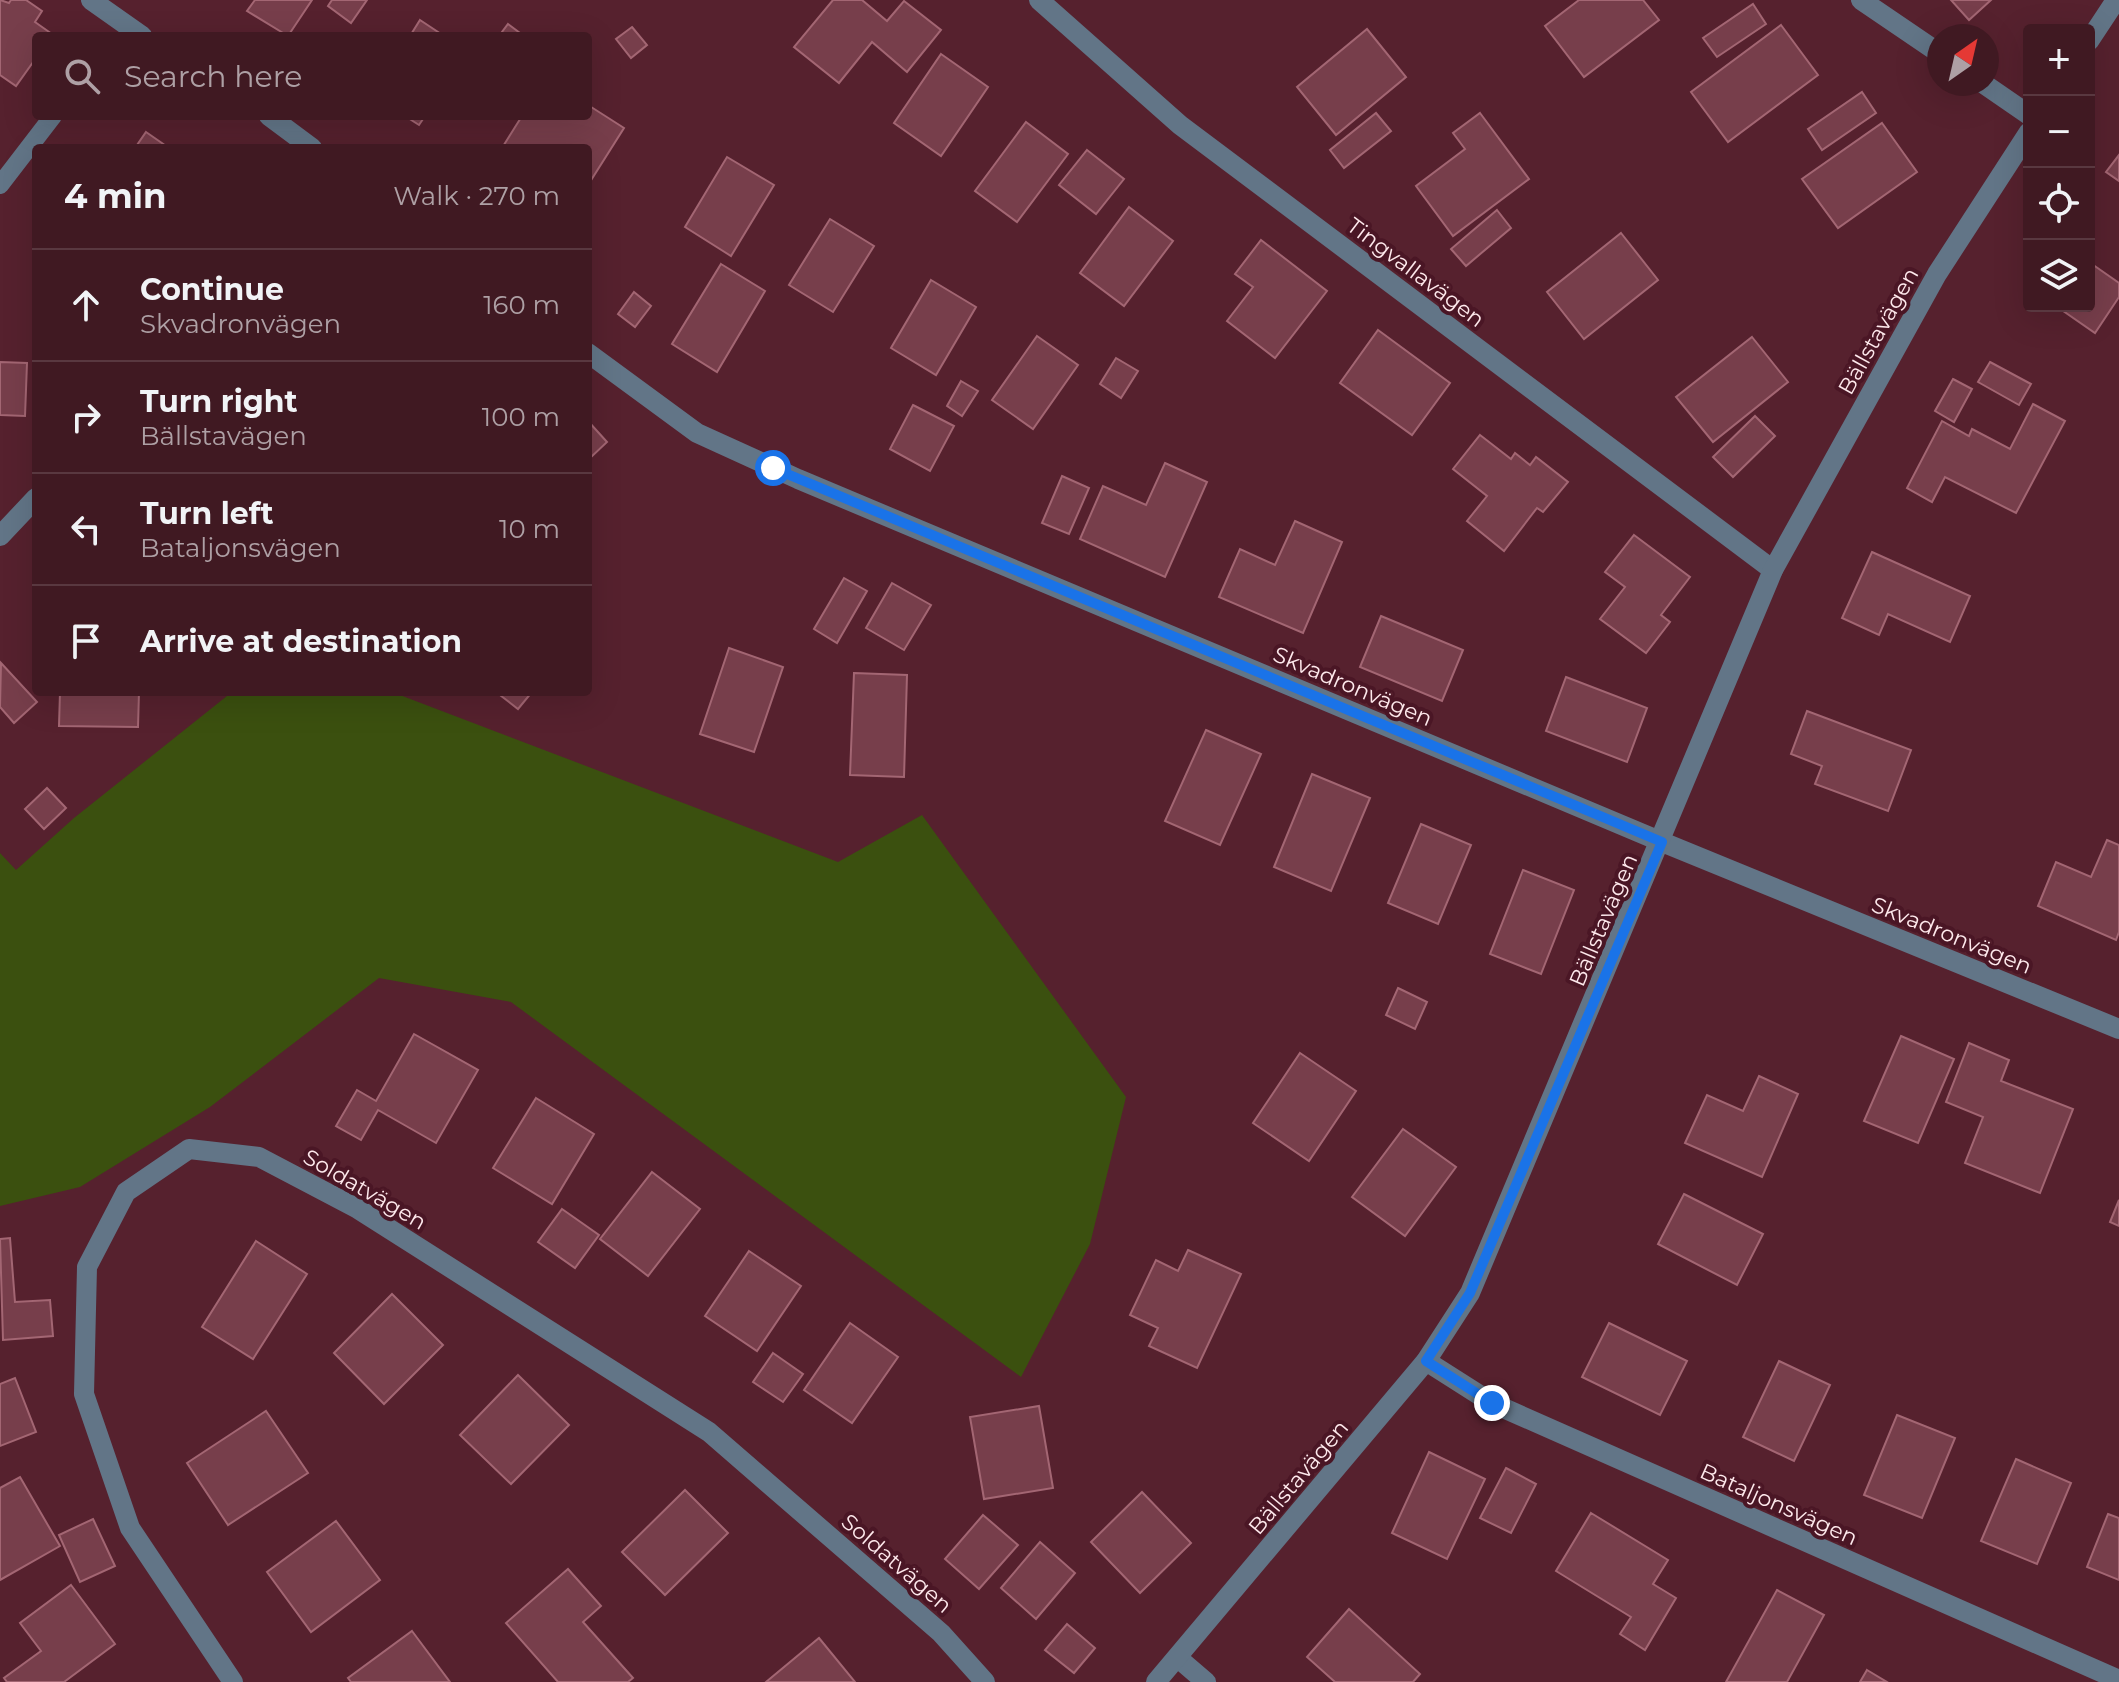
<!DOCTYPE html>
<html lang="en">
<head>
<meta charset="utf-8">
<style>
  body { margin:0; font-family:Montserrat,sans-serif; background:#4b262f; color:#f1f3f6 }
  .controls { position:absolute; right:24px; top:24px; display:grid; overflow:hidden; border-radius:8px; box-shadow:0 8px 32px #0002 }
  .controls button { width:72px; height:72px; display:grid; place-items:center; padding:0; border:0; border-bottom:2px solid #593840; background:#401922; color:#f1f3f6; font:40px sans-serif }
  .compass { position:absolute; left:1927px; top:24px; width:72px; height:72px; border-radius:50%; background:#401922; box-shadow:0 8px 32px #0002; rotate:34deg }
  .stop { position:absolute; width:24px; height:24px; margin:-18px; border:6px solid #1a73e8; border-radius:50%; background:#fff }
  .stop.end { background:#1a73e8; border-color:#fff; box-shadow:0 2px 8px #0008 }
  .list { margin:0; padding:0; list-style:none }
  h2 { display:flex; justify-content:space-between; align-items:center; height:104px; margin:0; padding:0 32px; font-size:34px }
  h2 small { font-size:26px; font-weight:400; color:#aea0a5 }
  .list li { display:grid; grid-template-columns:52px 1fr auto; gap:24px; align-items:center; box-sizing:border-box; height:112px; padding:0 32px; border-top:2px solid #593840 }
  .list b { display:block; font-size:30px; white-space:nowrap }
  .list p { margin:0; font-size:26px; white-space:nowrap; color:#aea0a5 }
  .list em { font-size:26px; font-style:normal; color:#aea0a5 }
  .icon { flex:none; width:44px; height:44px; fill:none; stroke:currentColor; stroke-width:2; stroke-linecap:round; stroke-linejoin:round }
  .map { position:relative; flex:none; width:2119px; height:1682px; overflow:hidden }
  .search { position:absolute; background:#401922; box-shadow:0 8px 32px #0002; left:32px; top:32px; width:560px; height:88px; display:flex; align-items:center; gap:20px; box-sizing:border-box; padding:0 28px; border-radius:8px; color:#aea0a5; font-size:30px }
  .panel { position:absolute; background:#401922; box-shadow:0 8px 32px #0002; left:32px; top:144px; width:560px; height:552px; border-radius:8px }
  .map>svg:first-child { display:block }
  .green { fill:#3b500f }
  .building { fill:#773e4b; stroke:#a36673; stroke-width:2 }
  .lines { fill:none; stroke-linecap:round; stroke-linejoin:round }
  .service { stroke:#627587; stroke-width:18 }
  .minor { stroke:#627587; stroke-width:20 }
  .tertiary { stroke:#627587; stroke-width:20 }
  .route { stroke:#1a73e8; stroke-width:10 }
  .labels { text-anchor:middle; stroke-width:8; stroke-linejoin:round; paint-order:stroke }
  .street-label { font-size:22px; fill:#fee9ec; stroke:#4a1625 }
</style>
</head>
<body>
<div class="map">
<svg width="2119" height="1682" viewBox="0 0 2119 1682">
  <rect width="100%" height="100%" fill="#56212e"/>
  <path class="green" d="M 232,692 L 392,692 L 838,862 L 922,815 L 1126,1097 L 1090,1244 L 1021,1377 L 511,1002 L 379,978 L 210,1107 L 80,1187 L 0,1206 L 0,853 L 16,870 L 74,818 Z"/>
  <g class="building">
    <path d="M 0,0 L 9,3 L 11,0 L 26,0 L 42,11 L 35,22 L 52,34 L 36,36 L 36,58 L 16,86 L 0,75 Z"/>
    <path d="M 255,0 L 312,0 L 288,36 L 247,11 Z"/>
    <path d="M 332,0 L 367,0 L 351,23 L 328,6 Z"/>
    <path d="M 833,0 L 862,0 L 887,21 L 904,1 L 941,30 L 907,72 L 872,42 L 839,83 L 794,47 Z"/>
    <path d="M 1579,0 L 1643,0 L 1659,20 L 1584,77 L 1545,26 Z"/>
    <path d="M 1951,0 L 1991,0 L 1969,20 Z"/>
    <path d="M 1753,4 L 1766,24 L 1717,57 L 1703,38 Z"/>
    <path d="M 420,20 L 444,36 L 410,36 Z"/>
    <path d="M 508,24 L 524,36 L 499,36 Z"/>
    <path d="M 1781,25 L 1818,75 L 1728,142 L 1691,92 Z"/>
    <path d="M 632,27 L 647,45 L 631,58 L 616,39 Z"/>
    <path d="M 1367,29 L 1406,77 L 1336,135 L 1297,87 Z"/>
    <path d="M 941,54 L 988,87 L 941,156 L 894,123 Z"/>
    <path d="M 1862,92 L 1876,113 L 1822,150 L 1808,129 Z"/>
    <path d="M 588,105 L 624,128 L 588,185 L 588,148 L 502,148 L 522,116 L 588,116 Z"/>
    <path d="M 1376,113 L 1391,131 L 1344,168 L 1330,150 Z"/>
    <path d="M 1480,113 L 1529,179 L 1453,236 L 1416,186 L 1465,149 L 1453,133 Z"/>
    <path d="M 405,116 L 425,116 L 419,125 Z"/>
    <path d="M 1026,122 L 1068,154 L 1017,222 L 975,191 Z"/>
    <path d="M 1882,123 L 1917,172 L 1838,228 L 1802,179 Z"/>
    <path d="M 146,132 L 169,148 L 135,148 Z"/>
    <path d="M 1087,150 L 1124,179 L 1096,214 L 1059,185 Z"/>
    <path d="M 2119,155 L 2119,181 L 2106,172 Z"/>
    <path d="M 727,157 L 774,185 L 731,256 L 685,227 Z"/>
    <path d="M 1129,207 L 1173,241 L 1124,306 L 1080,273 Z"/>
    <path d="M 1497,210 L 1511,228 L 1466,266 L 1451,249 Z"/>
    <path d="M 830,219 L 874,246 L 833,312 L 789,285 Z"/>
    <path d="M 1621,233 L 1658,280 L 1584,339 L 1547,292 Z"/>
    <path d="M 1261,240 L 1327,291 L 1275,358 L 1227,321 L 1253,287 L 1235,274 Z"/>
    <path d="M 2089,262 L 2119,283 L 2119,297 L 2095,333 L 2056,306 L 2089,306 Z"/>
    <path d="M 721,264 L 765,291 L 717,372 L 672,344 Z"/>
    <path d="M 931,280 L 976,307 L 936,375 L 891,348 Z"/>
    <path d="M 634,292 L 651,306 L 635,327 L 618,314 Z"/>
    <path d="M 1378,330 L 1450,383 L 1412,435 L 1340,383 Z"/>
    <path d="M 1037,336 L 1078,365 L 1033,429 L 992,400 Z"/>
    <path d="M 1752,337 L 1788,382 L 1713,442 L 1676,397 Z"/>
    <path d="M 1116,358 L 1138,371 L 1121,398 L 1100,384 Z"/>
    <path d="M 0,362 L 27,363 L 25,416 L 0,415 Z"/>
    <path d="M 1990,362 L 2031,384 L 2019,405 L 1978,382 Z"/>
    <path d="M 1953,379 L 1972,389 L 1954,422 L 1935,411 Z"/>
    <path d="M 961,381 L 978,391 L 962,416 L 947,406 Z"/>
    <path d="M 2033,404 L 2065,421 L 2016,513 L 1945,477 L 1932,502 L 1907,488 L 1942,421 L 1969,436 L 1972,429 L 2010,449 Z"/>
    <path d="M 913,405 L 954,426 L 930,471 L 890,449 Z"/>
    <path d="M 1755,416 L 1775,436 L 1733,477 L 1713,457 Z"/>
    <path d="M 588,421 L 607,442 L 588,460 Z"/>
    <path d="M 1480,435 L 1511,459 L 1515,453 L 1530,465 L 1536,457 L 1568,482 L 1543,512 L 1537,508 L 1504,551 L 1467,521 L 1487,496 L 1453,469 Z"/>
    <path d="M 1165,463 L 1207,482 L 1165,577 L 1080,539 L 1103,486 L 1146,505 Z"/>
    <path d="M 1062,476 L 1089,488 L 1069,534 L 1042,523 Z"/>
    <path d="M 1295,521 L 1342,542 L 1303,633 L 1219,597 L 1240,549 L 1275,565 Z"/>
    <path d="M 1634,535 L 1690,577 L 1661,615 L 1670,622 L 1646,653 L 1600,619 L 1625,587 L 1605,572 Z"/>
    <path d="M 1872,552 L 1970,596 L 1950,642 L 1888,614 L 1879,635 L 1842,618 Z"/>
    <path d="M 844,578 L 867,591 L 837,643 L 814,629 Z"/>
    <path d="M 892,583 L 931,605 L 904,650 L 866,628 Z"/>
    <path d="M 1381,616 L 1463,650 L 1442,701 L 1360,667 Z"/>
    <path d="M 729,648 L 783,667 L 754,752 L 700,734 Z"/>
    <path d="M 1,663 L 37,702 L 14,723 L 0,707 Z"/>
    <path d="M 854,673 L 907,675 L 904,777 L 850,775 Z"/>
    <path d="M 1566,677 L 1647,708 L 1627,762 L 1546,731 Z"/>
    <path d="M 60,692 L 139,692 L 138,727 L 59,726 Z"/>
    <path d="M 496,692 L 532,692 L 518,709 Z"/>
    <path d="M 1807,711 L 1911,750 L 1888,811 L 1815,784 L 1822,766 L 1791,754 Z"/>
    <path d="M 1206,730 L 1261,754 L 1220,845 L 1165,821 Z"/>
    <path d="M 1312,774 L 1370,798 L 1331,891 L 1274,867 Z"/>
    <path d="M 47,788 L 66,808 L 44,829 L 25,809 Z"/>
    <path d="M 1421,824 L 1471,845 L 1438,924 L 1388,903 Z"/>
    <path d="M 2107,840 L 2119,845 L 2119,932 L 2116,940 L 2038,906 L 2056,862 L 2091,877 Z"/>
    <path d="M 1523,870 L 1574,890 L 1541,974 L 1490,954 Z"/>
    <path d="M 1398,988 L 1427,1002 L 1415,1029 L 1386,1015 Z"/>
    <path d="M 414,1034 L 478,1070 L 436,1143 L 378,1110 L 361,1140 L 336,1126 L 357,1090 L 376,1101 Z"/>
    <path d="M 1901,1036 L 1954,1059 L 1918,1143 L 1864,1121 Z"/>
    <path d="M 1969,1043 L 2009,1060 L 2001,1081 L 2073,1109 L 2040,1193 L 1965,1163 L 1983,1117 L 1946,1102 Z"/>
    <path d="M 1300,1053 L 1356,1091 L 1309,1161 L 1253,1123 Z"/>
    <path d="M 1759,1076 L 1798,1094 L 1762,1177 L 1685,1143 L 1707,1095 L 1743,1111 Z"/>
    <path d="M 536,1098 L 594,1134 L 552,1204 L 493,1168 Z"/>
    <path d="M 1403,1129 L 1456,1167 L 1405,1236 L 1352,1197 Z"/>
    <path d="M 652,1172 L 700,1209 L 648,1276 L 600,1239 Z"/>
    <path d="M 1684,1194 L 1763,1234 L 1737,1285 L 1658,1244 Z"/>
    <path d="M 2119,1200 L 2119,1226 L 2110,1222 Z"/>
    <path d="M 562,1209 L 599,1235 L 575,1268 L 538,1242 Z"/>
    <path d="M 10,1238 L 15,1302 L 50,1300 L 53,1336 L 3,1340 L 0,1239 Z"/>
    <path d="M 256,1241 L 307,1274 L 253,1359 L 202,1327 Z"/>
    <path d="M 1188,1250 L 1241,1274 L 1197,1368 L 1149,1346 L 1158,1328 L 1130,1315 L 1156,1260 L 1178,1271 Z"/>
    <path d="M 749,1251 L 801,1286 L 757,1351 L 705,1316 Z"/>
    <path d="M 392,1294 L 443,1345 L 384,1404 L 334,1353 Z"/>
    <path d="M 850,1323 L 898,1357 L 852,1423 L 804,1390 Z"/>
    <path d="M 1609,1323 L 1687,1361 L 1660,1415 L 1582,1377 Z"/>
    <path d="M 773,1353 L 803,1374 L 783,1402 L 753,1382 Z"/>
    <path d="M 1779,1361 L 1830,1385 L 1794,1461 L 1743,1437 Z"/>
    <path d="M 518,1375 L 569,1425 L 511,1484 L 460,1435 Z"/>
    <path d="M 15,1378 L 36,1432 L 0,1446 L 0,1384 Z"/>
    <path d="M 1039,1406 L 1053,1488 L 984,1499 L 970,1417 Z"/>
    <path d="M 266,1411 L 308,1473 L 228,1525 L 187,1463 Z"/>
    <path d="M 1897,1415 L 1955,1438 L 1922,1518 L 1864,1495 Z"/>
    <path d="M 1429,1452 L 1485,1479 L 1447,1559 L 1392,1533 Z"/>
    <path d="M 2016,1459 L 2071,1483 L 2037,1564 L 1981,1541 Z"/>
    <path d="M 1506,1468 L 1536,1484 L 1511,1533 L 1480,1518 Z"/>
    <path d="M 20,1477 L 60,1546 L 0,1580 L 0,1488 Z"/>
    <path d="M 685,1490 L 728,1533 L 665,1595 L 622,1552 Z"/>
    <path d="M 1142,1492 L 1191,1543 L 1140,1593 L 1091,1542 Z"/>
    <path d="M 1591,1513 L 1668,1560 L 1653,1584 L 1676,1598 L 1645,1650 L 1620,1634 L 1631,1617 L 1556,1571 Z"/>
    <path d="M 2108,1514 L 2119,1518 L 2119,1580 L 2087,1567 Z"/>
    <path d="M 983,1515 L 1018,1545 L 979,1589 L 945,1559 Z"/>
    <path d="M 93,1519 L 115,1566 L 80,1582 L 59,1535 Z"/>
    <path d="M 336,1521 L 380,1580 L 311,1632 L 267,1572 Z"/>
    <path d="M 1040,1542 L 1075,1573 L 1036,1619 L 1001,1588 Z"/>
    <path d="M 568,1569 L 601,1606 L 583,1622 L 633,1678 L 628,1682 L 558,1682 L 506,1623 Z"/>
    <path d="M 71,1585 L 115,1644 L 64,1682 L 7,1682 L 4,1678 L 41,1651 L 20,1623 Z"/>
    <path d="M 1777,1590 L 1824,1615 L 1787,1682 L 1726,1682 Z"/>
    <path d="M 1349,1609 L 1420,1674 L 1413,1682 L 1335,1682 L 1307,1657 Z"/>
    <path d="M 1067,1624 L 1095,1648 L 1074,1673 L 1045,1650 Z"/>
    <path d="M 412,1631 L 450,1682 L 351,1682 L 348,1678 Z"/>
    <path d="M 819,1638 L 855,1682 L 766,1682 Z"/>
    <path d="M 1867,1670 L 1887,1682 L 1860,1682 Z"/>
  </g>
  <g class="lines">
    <path class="service" d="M 0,185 L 53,116"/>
    <g class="minor">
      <path d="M 91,0 L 142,36"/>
      <path d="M 1039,0 L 1180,125 L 1773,570"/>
      <path d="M 1861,0 L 1939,53"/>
      <path d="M 1984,84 L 2029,115"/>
      <path d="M 269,116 L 312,148"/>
      <path d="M 588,353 L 697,433 L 798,479 L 1662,842 L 2119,1029"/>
      <path d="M 0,536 L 36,498"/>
      <path d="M 1426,1361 L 1492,1403 L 2119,1680"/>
      <path d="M 1178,1658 L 1206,1682"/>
      <path d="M 233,1682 L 130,1528 L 84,1394 L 87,1267 L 126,1192 L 189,1149 L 259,1157 L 358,1209 L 709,1432 L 941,1633 L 985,1682"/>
    </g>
    <g class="tertiary">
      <path d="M 2089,41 L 2116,0"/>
      <path d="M 1156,1682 L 1426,1361 L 1470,1293 L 1773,570 L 1937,274 L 2029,132"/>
    </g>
  </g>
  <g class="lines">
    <path class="route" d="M 773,468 L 1662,842 L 1470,1293 L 1426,1361 L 1492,1403"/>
  </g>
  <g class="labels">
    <g class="street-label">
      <text transform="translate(1416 272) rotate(37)" y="8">Tingvallavägen</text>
      <text transform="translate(1878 331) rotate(-61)" y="8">Bällstavägen</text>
      <text transform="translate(1353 686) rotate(23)" y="8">Skvadronvägen</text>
      <text transform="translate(1603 920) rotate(-67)" y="8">Bällstavägen</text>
      <text transform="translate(1952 935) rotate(22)" y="8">Skvadronvägen</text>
      <text transform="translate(365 1189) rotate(30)" y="8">Soldatvägen</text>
      <text transform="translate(1298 1477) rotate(-50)" y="8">Bällstavägen</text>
      <text transform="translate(1779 1504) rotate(24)" y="8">Bataljonsvägen</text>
      <text transform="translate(897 1563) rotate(41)" y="8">Soldatvägen</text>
    </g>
  </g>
</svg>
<div class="controls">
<button>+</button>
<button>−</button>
<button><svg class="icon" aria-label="locate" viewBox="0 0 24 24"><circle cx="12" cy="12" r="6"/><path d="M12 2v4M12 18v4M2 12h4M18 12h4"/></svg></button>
<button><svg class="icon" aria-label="layers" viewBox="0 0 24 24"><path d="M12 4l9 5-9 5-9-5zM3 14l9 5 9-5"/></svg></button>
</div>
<svg class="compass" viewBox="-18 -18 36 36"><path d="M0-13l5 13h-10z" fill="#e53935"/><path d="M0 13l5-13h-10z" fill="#aea0a5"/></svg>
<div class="stop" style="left:773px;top:468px"></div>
<div class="stop end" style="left:1492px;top:1403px"></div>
<div class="search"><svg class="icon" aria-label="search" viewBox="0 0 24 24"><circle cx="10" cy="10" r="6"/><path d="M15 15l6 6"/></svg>Search here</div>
<section class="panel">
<h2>4 min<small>Walk · 270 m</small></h2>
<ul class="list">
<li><svg class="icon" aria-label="ahead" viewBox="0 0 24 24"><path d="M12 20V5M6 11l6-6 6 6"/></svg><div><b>Continue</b><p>Skvadronvägen</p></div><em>160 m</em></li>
<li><svg class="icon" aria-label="right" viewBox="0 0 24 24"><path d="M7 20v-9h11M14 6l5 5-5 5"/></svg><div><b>Turn right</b><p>Bällstavägen</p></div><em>100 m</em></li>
<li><svg class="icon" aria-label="left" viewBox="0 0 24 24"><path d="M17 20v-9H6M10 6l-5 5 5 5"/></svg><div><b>Turn left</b><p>Bataljonsvägen</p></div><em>10 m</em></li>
<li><svg class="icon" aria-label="arrive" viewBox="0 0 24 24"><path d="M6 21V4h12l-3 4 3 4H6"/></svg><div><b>Arrive at destination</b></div></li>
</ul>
</section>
</div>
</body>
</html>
